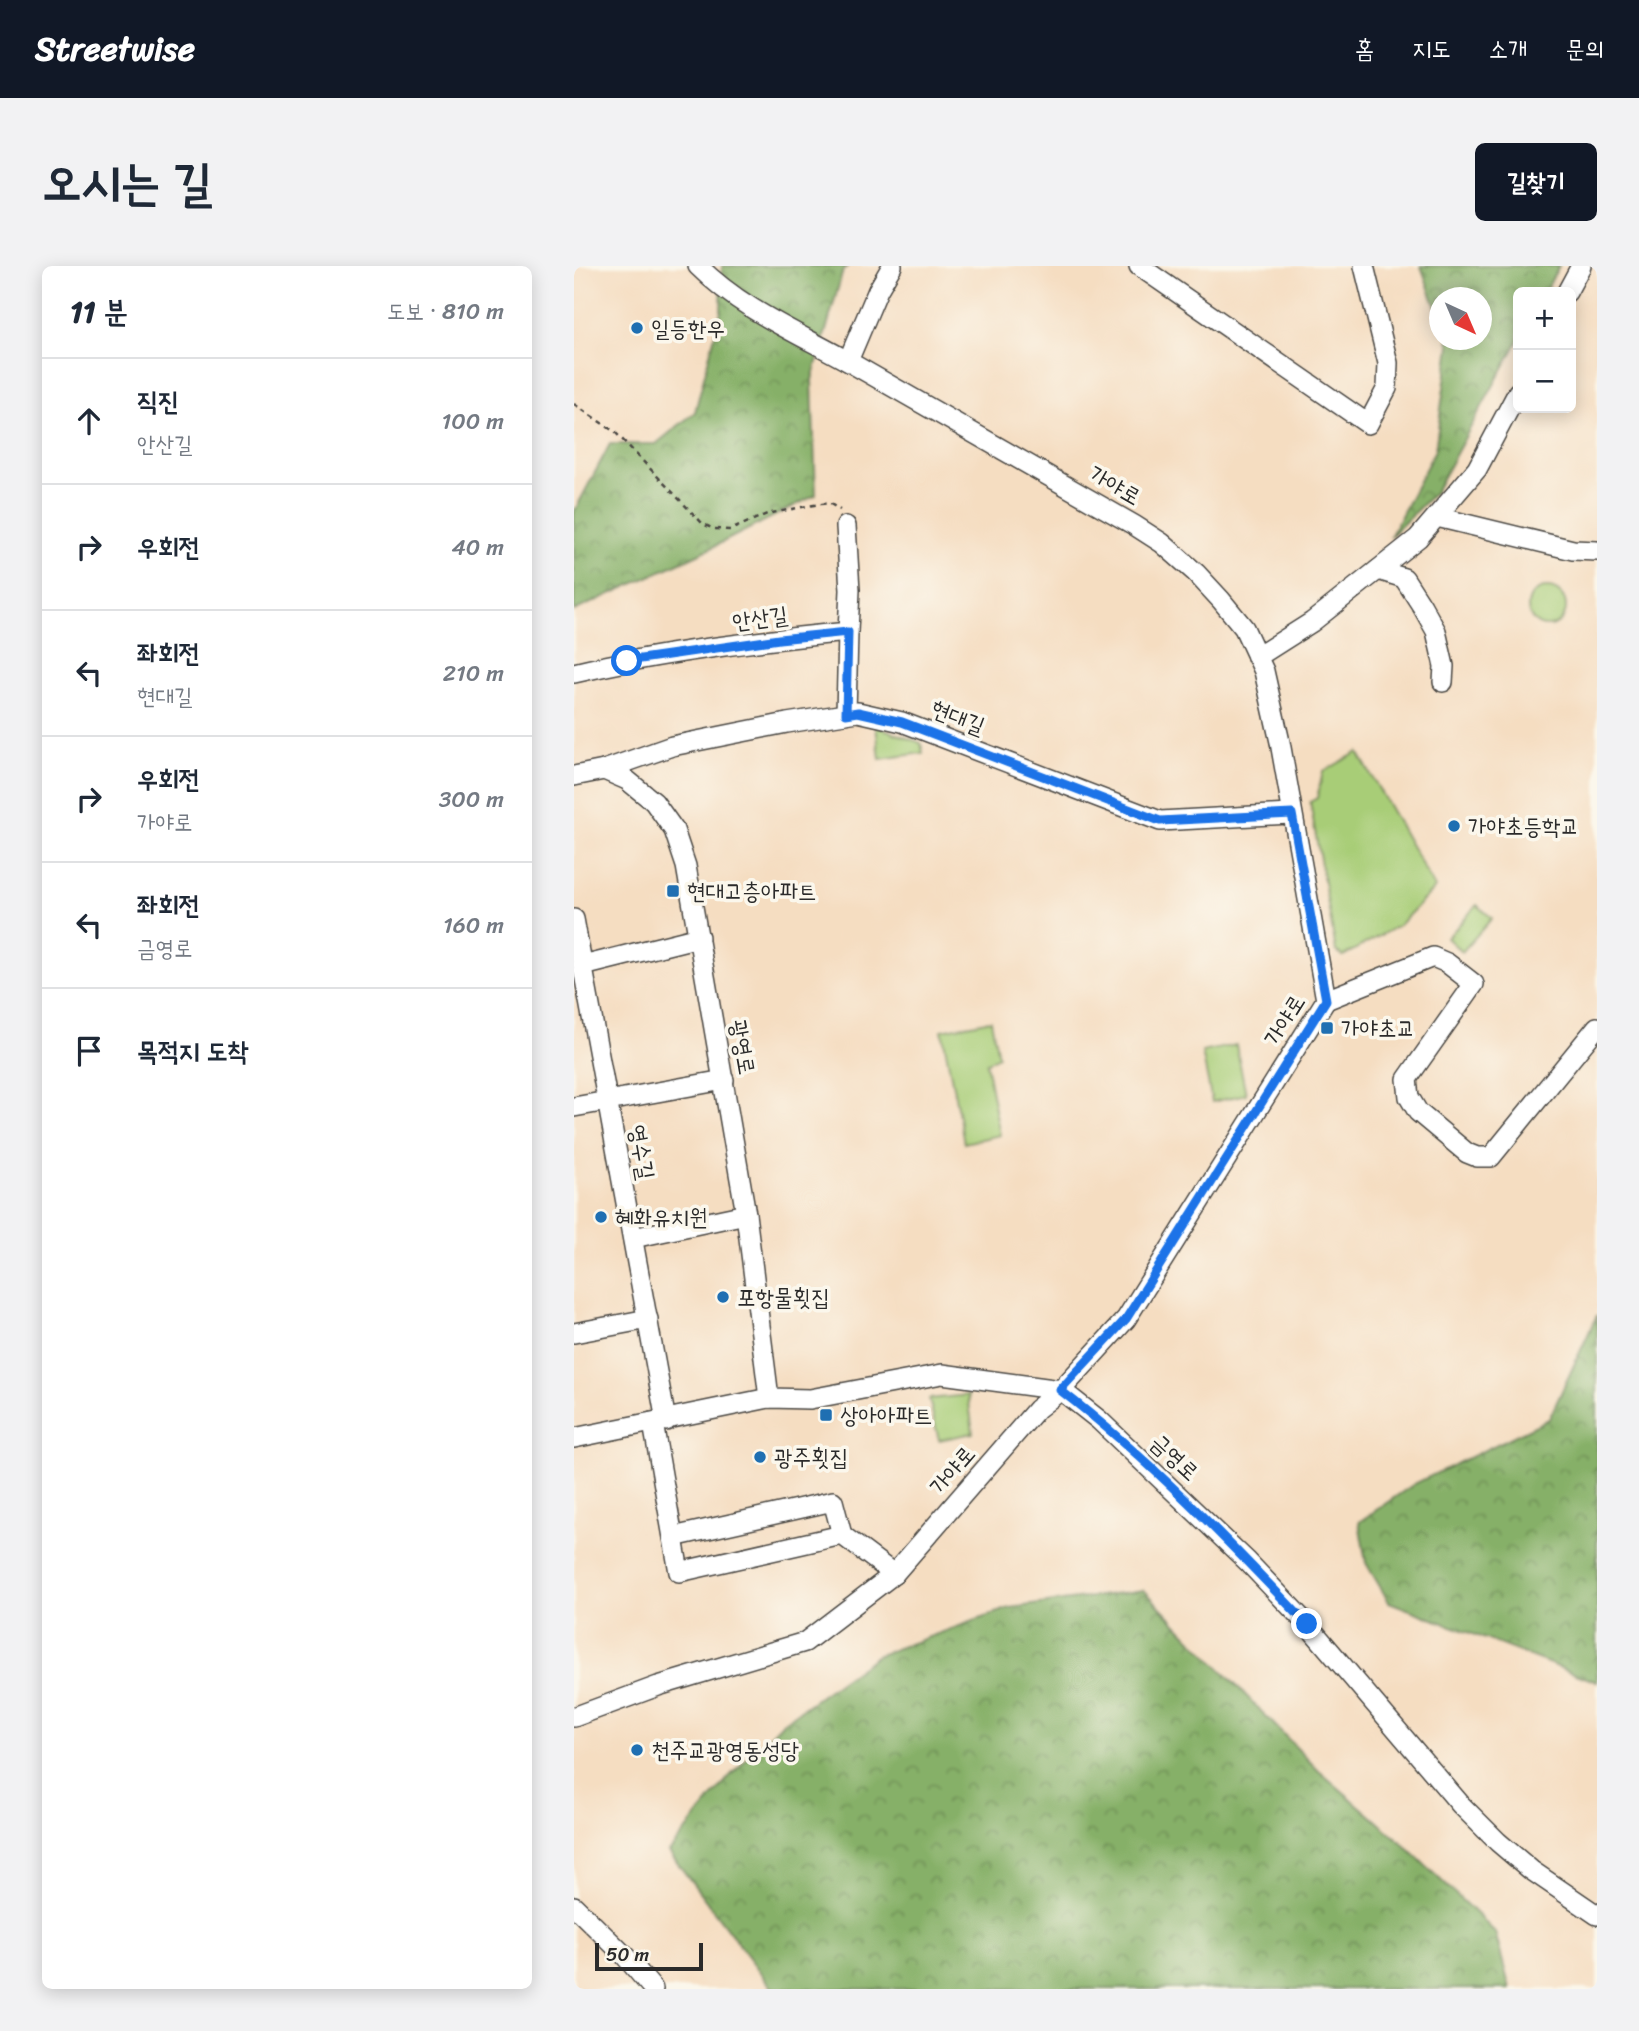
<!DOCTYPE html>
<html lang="ko">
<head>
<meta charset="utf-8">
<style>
  body { margin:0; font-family:Sriracha,"Poor Story",sans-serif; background:#f2f2f3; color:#1f2937 }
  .controls { position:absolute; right:21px; top:21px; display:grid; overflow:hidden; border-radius:10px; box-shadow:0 4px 18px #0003 }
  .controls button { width:63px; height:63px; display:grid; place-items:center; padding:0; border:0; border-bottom:2px solid #e0e1e3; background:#fff; color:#1f2937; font:35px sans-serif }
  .compass { position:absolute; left:855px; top:21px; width:63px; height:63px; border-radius:50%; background:#fff; box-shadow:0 4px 18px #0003; rotate:136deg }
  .scale { position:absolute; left:21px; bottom:18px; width:108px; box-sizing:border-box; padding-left:7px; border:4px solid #2b2b2b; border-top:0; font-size:19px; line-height:24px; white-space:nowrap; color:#2b2b2b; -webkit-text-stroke:5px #fbf7ec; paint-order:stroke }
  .stop { position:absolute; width:21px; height:21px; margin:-16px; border:5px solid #1a73e8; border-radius:50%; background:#fff }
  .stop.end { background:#1a73e8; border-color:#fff; box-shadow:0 2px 7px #0008 }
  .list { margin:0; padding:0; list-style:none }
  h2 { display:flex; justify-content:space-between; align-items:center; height:91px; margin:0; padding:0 28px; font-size:30px }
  h2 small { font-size:23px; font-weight:400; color:#747a83 }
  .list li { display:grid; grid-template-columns:46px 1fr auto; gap:21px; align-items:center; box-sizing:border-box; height:126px; padding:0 28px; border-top:2px solid #e0e1e3 }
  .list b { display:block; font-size:26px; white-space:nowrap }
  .list p { margin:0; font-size:23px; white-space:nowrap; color:#747a83 }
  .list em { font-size:23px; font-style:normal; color:#747a83 }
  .icon { flex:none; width:38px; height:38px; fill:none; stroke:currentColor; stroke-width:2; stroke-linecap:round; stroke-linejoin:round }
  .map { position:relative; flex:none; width:1023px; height:1723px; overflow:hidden; border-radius:10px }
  header { display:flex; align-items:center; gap:42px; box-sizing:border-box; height:98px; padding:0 35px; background:#111827; color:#fff }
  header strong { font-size:33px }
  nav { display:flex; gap:38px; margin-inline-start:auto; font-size:24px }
  .intro { display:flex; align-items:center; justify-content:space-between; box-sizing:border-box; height:168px; padding:0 42px }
  h1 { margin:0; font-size:49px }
  .button { padding:18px 32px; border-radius:10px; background:#111827; color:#fff; font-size:24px; font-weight:700 }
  main { display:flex; gap:42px; padding:0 42px }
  aside { flex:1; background:#fff; border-radius:10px; box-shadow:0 4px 18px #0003 }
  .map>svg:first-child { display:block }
  .forest { fill:url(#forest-crowns); stroke:#586e4a; stroke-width:2 }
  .green { fill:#a8cd77; stroke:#6a7c51; stroke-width:2 }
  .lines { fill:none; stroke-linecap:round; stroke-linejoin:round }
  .minor-casing { stroke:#494642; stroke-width:22 }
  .path { stroke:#494642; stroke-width:2.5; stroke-dasharray:5 5; stroke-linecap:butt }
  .minor { stroke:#fff; stroke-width:19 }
  .route { stroke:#1a73e8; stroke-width:9 }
  .poi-dot { fill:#1f6fb2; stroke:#fbf7ec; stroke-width:2.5 }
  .labels { text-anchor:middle; stroke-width:7; stroke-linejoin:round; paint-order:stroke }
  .poi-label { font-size:23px; fill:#2b2b2b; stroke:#fbf7ec; text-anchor:start }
  .street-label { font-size:23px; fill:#2b2b2b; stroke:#fbf7ec }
</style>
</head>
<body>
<header>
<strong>Streetwise</strong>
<nav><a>홈</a><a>지도</a><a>소개</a><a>문의</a></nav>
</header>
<div class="intro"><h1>오시는 길</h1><a class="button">길찾기</a></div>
<main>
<aside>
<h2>11 분<small>도보 · 810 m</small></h2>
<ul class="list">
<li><svg class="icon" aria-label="ahead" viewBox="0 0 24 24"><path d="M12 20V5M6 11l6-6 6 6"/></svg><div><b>직진</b><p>안산길</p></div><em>100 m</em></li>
<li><svg class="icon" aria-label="right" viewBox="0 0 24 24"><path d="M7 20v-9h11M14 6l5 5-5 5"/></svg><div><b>우회전</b></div><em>40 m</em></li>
<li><svg class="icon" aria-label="left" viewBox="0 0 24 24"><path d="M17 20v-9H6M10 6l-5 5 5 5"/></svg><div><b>좌회전</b><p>현대길</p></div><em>210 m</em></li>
<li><svg class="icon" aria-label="right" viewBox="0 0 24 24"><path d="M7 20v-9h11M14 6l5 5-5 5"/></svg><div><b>우회전</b><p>가야로</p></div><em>300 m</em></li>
<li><svg class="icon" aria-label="left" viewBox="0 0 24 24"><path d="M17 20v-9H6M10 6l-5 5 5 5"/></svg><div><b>좌회전</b><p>금영로</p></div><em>160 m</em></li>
<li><svg class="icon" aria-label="arrive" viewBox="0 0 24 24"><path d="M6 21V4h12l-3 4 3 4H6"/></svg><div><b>목적지 도착</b></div></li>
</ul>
</aside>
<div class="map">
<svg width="1023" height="1723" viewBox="0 0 1023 1723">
  <defs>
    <pattern id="forest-crowns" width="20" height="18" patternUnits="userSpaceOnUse" patternTransform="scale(1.75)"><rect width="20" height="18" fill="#86b068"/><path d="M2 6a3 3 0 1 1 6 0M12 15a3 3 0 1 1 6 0" fill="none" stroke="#6e8f56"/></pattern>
  </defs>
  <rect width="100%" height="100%" fill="#fbf7ec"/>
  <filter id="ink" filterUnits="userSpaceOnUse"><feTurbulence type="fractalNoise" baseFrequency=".0143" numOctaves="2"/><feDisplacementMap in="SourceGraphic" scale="14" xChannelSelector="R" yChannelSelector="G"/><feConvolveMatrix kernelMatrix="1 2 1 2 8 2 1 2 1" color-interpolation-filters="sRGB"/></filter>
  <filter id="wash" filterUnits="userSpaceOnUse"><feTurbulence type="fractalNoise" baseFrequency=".00686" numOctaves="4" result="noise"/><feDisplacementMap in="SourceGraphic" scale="28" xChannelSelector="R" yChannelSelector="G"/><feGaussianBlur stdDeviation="1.57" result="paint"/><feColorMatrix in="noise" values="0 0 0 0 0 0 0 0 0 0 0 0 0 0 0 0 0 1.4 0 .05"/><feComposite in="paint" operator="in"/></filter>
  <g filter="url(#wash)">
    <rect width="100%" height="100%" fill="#f5ddc1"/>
    <g class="forest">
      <path d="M 148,0 L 273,0 L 268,8 L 238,114 L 242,229 L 135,283 L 0,345 L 0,246 L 36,178 L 82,178 L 121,146 L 147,45 Z"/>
      <path d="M 847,0 L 985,0 L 971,26 L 944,26 L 944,75 L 861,226 L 816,271 L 861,184 L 876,80 L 874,74 L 908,74 L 908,32 L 866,32 L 865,50 Z"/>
      <path d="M 1023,1049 L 1023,1416 L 815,1336 L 792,1297 L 785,1256 L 840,1218 L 975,1153 Z"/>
      <path d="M 570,1324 L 744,1504 L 826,1575 L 921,1666 L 936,1723 L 199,1723 L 95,1586 L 155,1511 L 207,1458 L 302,1390 L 436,1342 Z"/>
    </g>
    <g class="green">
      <circle cx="973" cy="341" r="19"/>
      <path d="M 302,460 L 347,477 L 349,487 L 306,493 Z"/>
      <path d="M 784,486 L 861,622 L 825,659 L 769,690 L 762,685 L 736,536 L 743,532 L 749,506 Z"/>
      <path d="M 903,639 L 918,652 L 888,686 L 873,672 Z"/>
      <path d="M 417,754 L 424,790 L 412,797 L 426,869 L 390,877 L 368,764 Z"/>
      <path d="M 662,779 L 672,828 L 638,836 L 628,786 Z"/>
      <path d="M 394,1129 L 399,1167 L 365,1174 L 355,1133 Z"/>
    </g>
  </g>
  <g filter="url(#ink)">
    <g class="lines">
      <g class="minor-casing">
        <g id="minor">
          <path d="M 565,0 L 794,158 L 813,122 L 814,97 L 790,0"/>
          <path d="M 993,26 L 1007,0"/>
          <path d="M 274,95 L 304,24 L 318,0"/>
          <path d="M 863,251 L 999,284 L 1023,285"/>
          <path d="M 804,304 L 830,312 L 848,340 L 862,365 L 870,400 L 869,416"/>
          <path d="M 683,391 L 738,356 L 844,272 L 903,203 L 944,126"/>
          <path d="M 0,407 C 89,386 182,375 274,366 L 276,324 L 272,260"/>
          <path d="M 272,448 L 274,366"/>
          <path d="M 30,504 L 98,480 L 213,457 L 284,446 L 328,456 L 586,555 L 717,548"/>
          <path d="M 0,510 L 30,504 L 53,514 L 80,536 L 100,564 L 112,600 L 172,948 L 195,1132"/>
          <path d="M 0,653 L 92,1155"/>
          <path d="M 9,700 L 125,671"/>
          <path d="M 752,734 L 859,691 L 873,697 L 900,718 L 833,813 L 835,831 L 844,846 L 893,887 L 903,891 L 917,891 L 1023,761"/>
          <path d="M 0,841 L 150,814"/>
          <path d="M 59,972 L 172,948"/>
          <path d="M 0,1067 L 74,1053"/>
          <path d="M 79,1157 L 105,1306 L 268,1269 L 320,1308"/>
          <path d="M 0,1172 L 195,1132 L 236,1133 L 368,1108 L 487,1124 L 525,1154 L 674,1296 L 733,1358 L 887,1539 L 924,1576 L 957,1604 L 1023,1649"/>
          <path d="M 99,1271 L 259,1235 L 268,1269"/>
          <path d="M 0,1451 L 84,1420 L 231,1376 L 320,1308 L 463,1143 L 487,1124 L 552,1053 L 752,734 L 706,476 L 690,405 L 670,362 L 647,334 L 622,307 L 588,277 L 560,259 C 466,205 372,151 277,97 C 224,67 168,44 124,0"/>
          <path d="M 0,1640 L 51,1690 L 79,1723"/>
        </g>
      </g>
      <path class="path" d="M 0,138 L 41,166 L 129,258 L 140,263 L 156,264 L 193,248 L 233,240 L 255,237 L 266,244"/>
      <use href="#minor" class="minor"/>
    </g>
  </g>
  <g class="lines" filter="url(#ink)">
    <path class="route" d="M 53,395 L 205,373 L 274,366 L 272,448 L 284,446 L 328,456 L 586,555 L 718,548 L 752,734 L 552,1053 L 486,1124 C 576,1193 655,1276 733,1358"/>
  </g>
  <g class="poi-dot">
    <circle cx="63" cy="62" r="7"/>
    <circle cx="880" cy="560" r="7"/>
    <rect x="92" y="618" width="14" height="14" rx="3.5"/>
    <rect x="746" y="755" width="14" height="14" rx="3.5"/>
    <circle cx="27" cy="951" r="7"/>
    <circle cx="149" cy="1031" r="7"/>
    <rect x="245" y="1142" width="14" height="14" rx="3.5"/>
    <circle cx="186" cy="1191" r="7"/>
    <circle cx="63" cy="1484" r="7"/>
  </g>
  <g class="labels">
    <g class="poi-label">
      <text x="77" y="70">일등한우</text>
      <text x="894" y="568">가야초등학교</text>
      <text x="113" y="633">현대고층아파트</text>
      <text x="767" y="770">가야초교</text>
      <text x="41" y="959">혜화유치원</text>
      <text x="163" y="1039">포항물횟집</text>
      <text x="266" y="1157">상아아파트</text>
      <text x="200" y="1199">광주횟집</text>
      <text x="77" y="1492">천주교광영동성당</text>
    </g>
    <g class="street-label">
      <text transform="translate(541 219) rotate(30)" y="8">가야로</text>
      <text transform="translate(186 352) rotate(-8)" y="8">안산길</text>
      <text transform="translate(384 451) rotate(21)" y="8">현대길</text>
      <text transform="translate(710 754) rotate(-58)" y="8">가야로</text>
      <text transform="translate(169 781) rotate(80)" y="8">광영로</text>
      <text transform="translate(68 886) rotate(80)" y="8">영수길</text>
      <text transform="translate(601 1191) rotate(43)" y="8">금영로</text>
      <text transform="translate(378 1204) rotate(-49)" y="8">가야로</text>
    </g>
  </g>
</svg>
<div class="controls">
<button>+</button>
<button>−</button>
</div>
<svg class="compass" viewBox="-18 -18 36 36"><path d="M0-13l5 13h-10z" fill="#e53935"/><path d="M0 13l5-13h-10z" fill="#747a83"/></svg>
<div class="scale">50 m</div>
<div class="stop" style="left:53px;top:395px"></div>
<div class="stop end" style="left:733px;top:1358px"></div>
</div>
</main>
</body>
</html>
